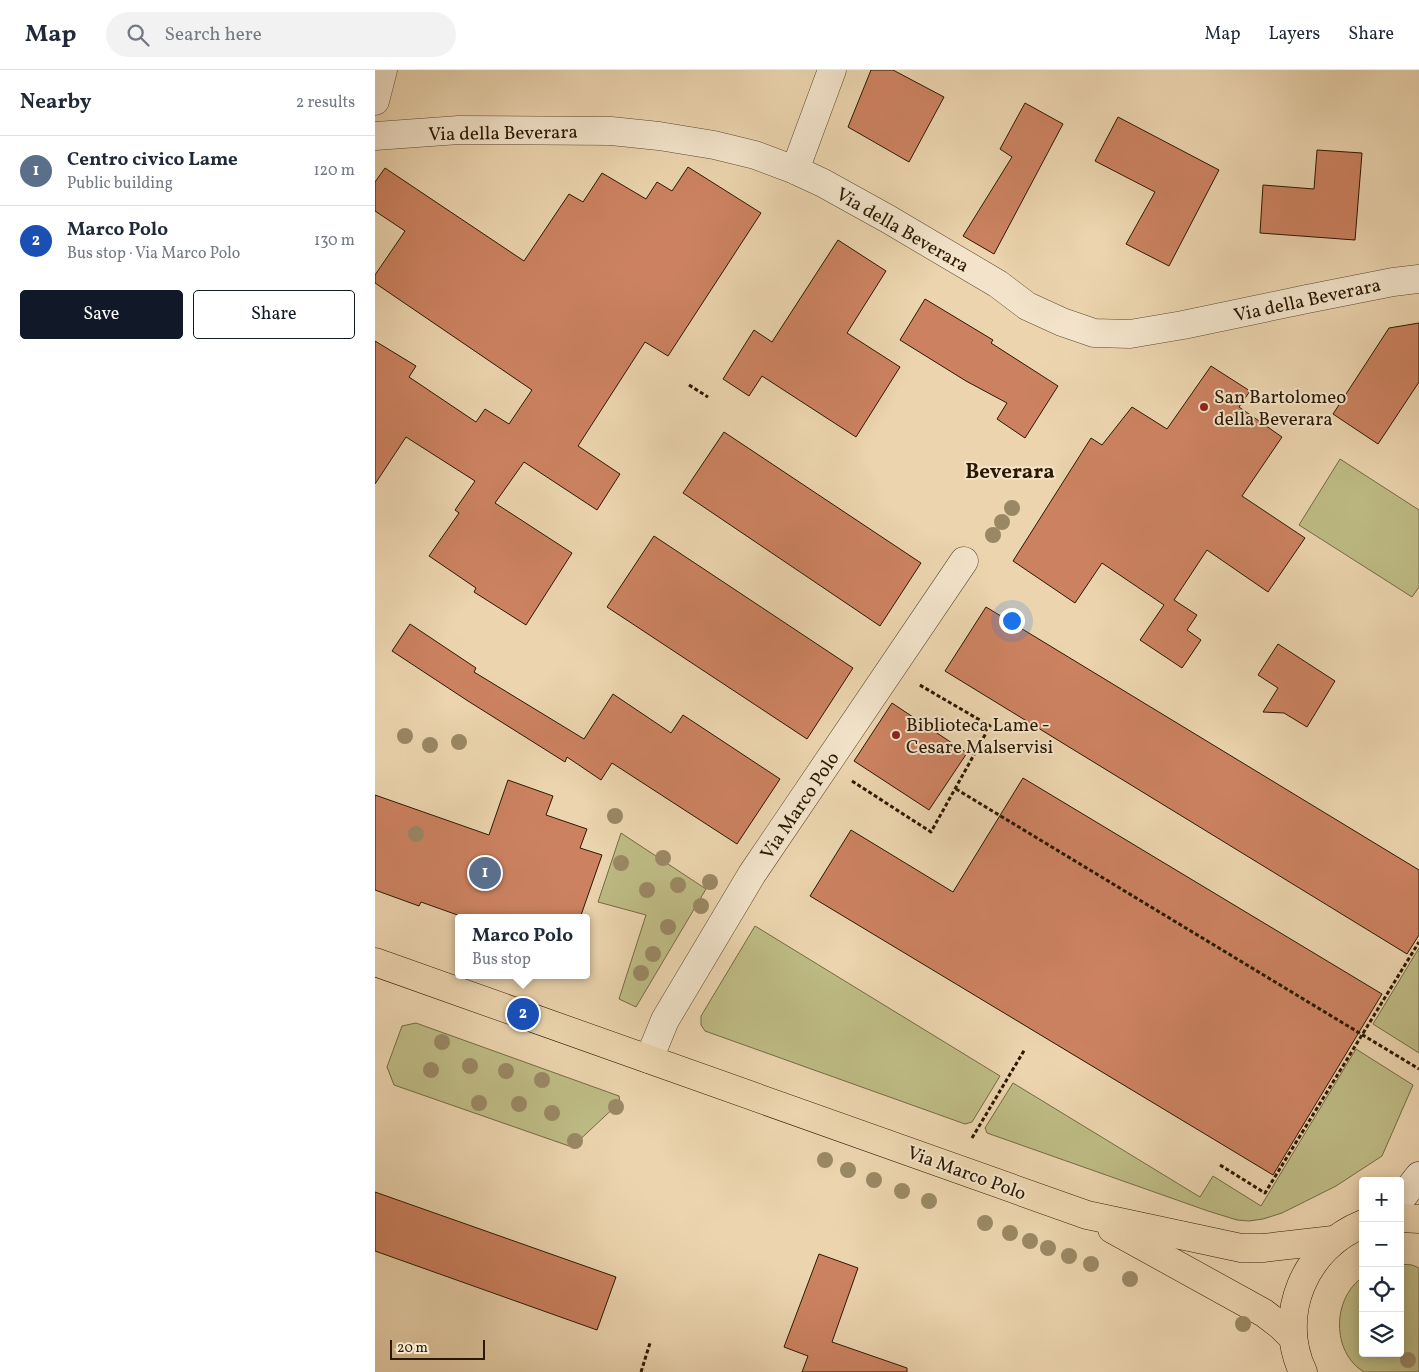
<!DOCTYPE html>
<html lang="en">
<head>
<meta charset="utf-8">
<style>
  body { margin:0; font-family:Vollkorn,serif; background:#f2f2f3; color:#1f2937 }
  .controls { position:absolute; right:15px; bottom:15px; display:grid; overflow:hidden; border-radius:5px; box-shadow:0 2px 12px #0003 }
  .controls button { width:45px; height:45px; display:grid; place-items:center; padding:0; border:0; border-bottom:1px solid #e0e1e3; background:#fff; color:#1f2937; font:25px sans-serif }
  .scale { position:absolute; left:15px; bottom:12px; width:95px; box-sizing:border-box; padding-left:5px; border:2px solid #2c1800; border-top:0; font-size:14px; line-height:18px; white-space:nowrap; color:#2c1800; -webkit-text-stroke:4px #f2e3ca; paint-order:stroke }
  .you { position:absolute; left:636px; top:550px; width:18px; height:18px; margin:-12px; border:4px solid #fff; border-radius:50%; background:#1a73e8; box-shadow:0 0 0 8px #1a73e833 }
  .badge { display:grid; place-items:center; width:32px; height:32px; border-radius:50%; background:#111827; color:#fff; font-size:16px; font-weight:700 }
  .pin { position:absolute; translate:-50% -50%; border:2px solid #fff; box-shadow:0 1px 5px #0006 }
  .popup { position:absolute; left:80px; top:844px; width:135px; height:65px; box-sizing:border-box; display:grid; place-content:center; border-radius:5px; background:#fff; filter:drop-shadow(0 1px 4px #0005); font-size:16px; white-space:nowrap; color:#747a83 }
  .popup b { font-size:19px; color:#1f2937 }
  .popup::after { content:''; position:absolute; left:50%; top:100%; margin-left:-10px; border:10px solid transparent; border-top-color:#fff }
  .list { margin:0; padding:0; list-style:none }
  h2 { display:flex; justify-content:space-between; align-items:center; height:65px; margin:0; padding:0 20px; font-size:21px }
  h2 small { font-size:16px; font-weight:400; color:#747a83 }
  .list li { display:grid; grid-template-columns:32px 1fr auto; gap:15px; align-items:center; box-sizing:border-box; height:70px; padding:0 20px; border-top:1px solid #e0e1e3 }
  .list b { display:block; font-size:19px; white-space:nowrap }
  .list p { margin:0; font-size:16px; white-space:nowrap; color:#747a83 }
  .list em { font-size:16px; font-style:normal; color:#747a83 }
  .actions { display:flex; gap:10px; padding:15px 20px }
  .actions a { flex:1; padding:11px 0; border:1px solid #111827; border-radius:5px; text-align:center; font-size:18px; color:#111827 }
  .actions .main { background:#111827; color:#fff }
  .icon { flex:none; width:28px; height:28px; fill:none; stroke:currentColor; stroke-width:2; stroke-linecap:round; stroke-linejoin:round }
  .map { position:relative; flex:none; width:1044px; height:1302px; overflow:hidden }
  header { display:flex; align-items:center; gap:30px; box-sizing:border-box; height:70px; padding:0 25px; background:#fff; border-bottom:1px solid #e0e1e3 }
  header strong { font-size:24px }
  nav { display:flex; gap:28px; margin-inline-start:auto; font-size:18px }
  .search { width:350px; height:45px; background:#f2f2f3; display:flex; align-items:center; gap:12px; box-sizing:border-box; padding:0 18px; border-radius:28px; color:#747a83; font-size:19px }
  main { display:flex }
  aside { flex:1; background:#fff }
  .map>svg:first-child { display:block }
  .green { fill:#bebb85; stroke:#756a42 }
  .building { fill:#cc8261; stroke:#2c1800 }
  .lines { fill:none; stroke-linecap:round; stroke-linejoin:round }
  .street-casing { stroke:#5c472c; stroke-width:29 }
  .secondary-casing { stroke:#2c1800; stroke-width:29 }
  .primary-casing { stroke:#2c1800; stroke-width:29 }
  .path { stroke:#2c1800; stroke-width:3; stroke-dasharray:4 2.5; stroke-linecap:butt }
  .street { stroke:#f2e3ca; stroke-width:28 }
  .secondary { stroke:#f2e3ca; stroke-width:28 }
  .primary { stroke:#ebd4ae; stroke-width:28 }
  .tree { fill:#9a8864 }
  .poi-dot { fill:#8f2418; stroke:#f2e3ca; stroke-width:2 }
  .labels { text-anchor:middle; stroke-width:4; stroke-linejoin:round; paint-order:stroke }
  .street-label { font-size:19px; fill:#2c1800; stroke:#f2e3ca }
  .poi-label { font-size:19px; fill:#2c1800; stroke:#f2e3ca; text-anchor:start }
  .quarter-label { font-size:21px; font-weight:bold; fill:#2c1800; stroke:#f2e3ca }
</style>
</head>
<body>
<header>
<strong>Map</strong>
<div class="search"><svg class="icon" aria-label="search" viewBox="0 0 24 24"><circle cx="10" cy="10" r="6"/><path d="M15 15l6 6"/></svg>Search here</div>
<nav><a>Map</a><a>Layers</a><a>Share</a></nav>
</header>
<main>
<aside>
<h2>Nearby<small>2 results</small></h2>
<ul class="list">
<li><span class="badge" style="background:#5c6f8a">1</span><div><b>Centro civico Lame</b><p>Public building</p></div><em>120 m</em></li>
<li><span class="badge" style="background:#1a4fb4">2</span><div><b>Marco Polo</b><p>Bus stop · Via Marco Polo</p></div><em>130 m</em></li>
</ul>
<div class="actions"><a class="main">Save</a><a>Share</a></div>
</aside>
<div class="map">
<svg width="1044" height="1302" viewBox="0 0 1044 1302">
  <rect width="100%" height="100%" fill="#ebd4ae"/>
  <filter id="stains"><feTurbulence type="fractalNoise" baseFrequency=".004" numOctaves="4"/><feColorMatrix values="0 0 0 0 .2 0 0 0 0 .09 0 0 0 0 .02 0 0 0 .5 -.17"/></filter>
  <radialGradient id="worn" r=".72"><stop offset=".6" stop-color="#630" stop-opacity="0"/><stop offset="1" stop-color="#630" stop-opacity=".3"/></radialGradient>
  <g class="green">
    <path d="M 965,389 L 1044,440 L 1044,517 L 1037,527 L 924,455 Z"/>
    <path d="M 246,763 L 331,819 L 261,937 L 244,929 L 271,845 L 223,832 Z"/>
    <path d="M 380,856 L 625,1006 L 597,1052 L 590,1054 L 330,961 L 326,955 L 326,946 Z"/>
    <path d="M 1044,878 L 1044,983 L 998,954 Z"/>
    <path d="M 41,953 L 244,1026 L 245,1032 L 197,1077 L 19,1015 L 12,997 L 27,956 Z"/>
    <path d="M 981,979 L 1038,1015 L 1007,1086 L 961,1116 L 907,1143 L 888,1149 L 874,1151 L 862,1150 L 833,1141 L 612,1063 L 610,1058 L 638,1013 L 825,1127 L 838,1106 L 886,1136 Z"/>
    <path d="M 1025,1194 L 1037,1195 L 1044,1198 L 1044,1302 L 989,1302 C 956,1282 957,1228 988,1207 L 988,1283 L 1025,1283 Z"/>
  </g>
  <g class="building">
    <path d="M 496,0 L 518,0 L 569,27 L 534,92 L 473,57 Z"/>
    <path d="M 650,33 L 688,54 L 619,184 L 588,166 L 637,87 L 625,79 Z"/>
    <path d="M 743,47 L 844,100 L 794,196 L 751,174 L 780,122 L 720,91 Z"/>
    <path d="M 942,80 L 987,83 L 980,170 L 885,163 L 888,115 L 939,119 Z"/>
    <path d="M 313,97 L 386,143 L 293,286 L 270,272 L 203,376 L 245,404 L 222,440 L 149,392 L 120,433 L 197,483 L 151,555 L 99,522 L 101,518 L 54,486 L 84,443 L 80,440 L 100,411 L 31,367 L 0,414 L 0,271 L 41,296 L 34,307 L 101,352 L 110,339 L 134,354 L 157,320 L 0,213 L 0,205 L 30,161 L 0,141 L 0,112 L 10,98 L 149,191 L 194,124 L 208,132 L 227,103 L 271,129 L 282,112 L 297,121 Z"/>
    <path d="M 463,170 L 511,201 L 472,263 L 525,297 L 481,367 L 387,306 L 374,326 L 348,309 L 379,260 L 397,272 Z"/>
    <path d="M 550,229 L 618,270 L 616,273 L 683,316 L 650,368 L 622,349 L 632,333 L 591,311 L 525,270 Z"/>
    <path d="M 1044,253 L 1044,312 L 1003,374 L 958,344 L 1014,258 Z"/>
    <path d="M 836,296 L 875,321 L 864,337 L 907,367 L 867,426 L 930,468 L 893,522 L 832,480 L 799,530 L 822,545 L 812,560 L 826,570 L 807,598 L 765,570 L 789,535 L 727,493 L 700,533 L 638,491 L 716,368 L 727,375 L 757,337 L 792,359 Z"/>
    <path d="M 349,362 L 546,493 L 505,556 L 308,423 Z"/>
    <path d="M 279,466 L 478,598 L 432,669 L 232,537 Z"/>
    <path d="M 611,537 L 1044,800 L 1044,865 L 1032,884 L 570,601 Z"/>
    <path d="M 35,554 L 101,598 L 99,602 L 209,669 L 238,624 L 296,663 L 308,645 L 405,709 L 362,774 L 237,693 L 226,710 L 192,687 L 190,692 L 93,631 L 17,581 Z"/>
    <path d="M 903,574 L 960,611 L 932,657 L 909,643 L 888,642 L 903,618 L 883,605 Z"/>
    <path d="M 517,633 L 592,683 L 554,740 L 479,691 Z"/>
    <path d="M 648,708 L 1007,924 L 898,1105 L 435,826 L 476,760 L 578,822 Z"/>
    <path d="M 133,710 L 178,726 L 171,745 L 212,759 L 205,778 L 227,785 L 205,848 L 91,848 L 46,832 L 44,836 L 0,820 L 0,725 L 114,765 Z"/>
    <path d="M 0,1122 L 241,1207 L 222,1260 L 0,1181 Z"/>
    <path d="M 444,1184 L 483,1198 L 457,1272 L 532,1298 L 532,1302 L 427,1302 L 433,1286 L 409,1277 Z"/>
  </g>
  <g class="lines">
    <g class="street-casing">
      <g id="street">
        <path d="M 0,31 L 8,0"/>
        <path d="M 0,66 L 84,60 L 236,61 L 284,66 L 339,75 L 380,85 L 420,100 L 448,113 L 513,149 L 623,214 L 652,236 L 687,252 L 719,263 L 755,264 L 808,255 L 932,229 L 1018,212 L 1044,209"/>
        <path d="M 420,100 L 457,0"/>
        <path d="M 274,989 L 290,950 L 377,804 L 589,491"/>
      </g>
    </g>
    <g class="secondary-casing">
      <path id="secondary" d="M 1025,1130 L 1044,1106"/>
    </g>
    <g class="primary-casing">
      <g id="primary">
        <path d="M 0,892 L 712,1145 L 866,1178 L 888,1178 L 958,1170"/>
        <path d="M 1025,1148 L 1044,1149"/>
        <path d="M 737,1159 L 889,1243 L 906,1256 L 918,1268"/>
        <path d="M 928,1302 C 901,1245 930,1177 988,1154"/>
      </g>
    </g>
    <g class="path">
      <path d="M 314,315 L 333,327"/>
      <path d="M 477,711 L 556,762 L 615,656 L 543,614"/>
      <path d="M 581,719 L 1044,999"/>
      <path d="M 597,1068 L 650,979"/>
      <path d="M 845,1095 L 890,1123 L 1044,872"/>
      <path d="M 266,1302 L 275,1273"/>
    </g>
    <use href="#street" class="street"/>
    <use href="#secondary" class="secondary"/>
    <use href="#primary" class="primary"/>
  </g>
  <g class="tree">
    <circle cx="637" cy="438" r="8"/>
    <circle cx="627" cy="452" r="8"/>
    <circle cx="618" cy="465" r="8"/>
    <circle cx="30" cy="666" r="8"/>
    <circle cx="84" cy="672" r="8"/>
    <circle cx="55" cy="675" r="8"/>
    <circle cx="240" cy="746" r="8"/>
    <circle cx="41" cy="764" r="8"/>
    <circle cx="288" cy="788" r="8"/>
    <circle cx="246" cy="793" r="8"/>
    <circle cx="335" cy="812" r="8"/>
    <circle cx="303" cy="815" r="8"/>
    <circle cx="272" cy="820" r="8"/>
    <circle cx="326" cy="836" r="8"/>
    <circle cx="293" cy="857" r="8"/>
    <circle cx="278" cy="884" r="8"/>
    <circle cx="266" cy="903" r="8"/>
    <circle cx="67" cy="972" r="8"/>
    <circle cx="95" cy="996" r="8"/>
    <circle cx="56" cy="1000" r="8"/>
    <circle cx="131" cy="1001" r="8"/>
    <circle cx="167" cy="1010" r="8"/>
    <circle cx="104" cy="1033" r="8"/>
    <circle cx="144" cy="1034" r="8"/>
    <circle cx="241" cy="1037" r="8"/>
    <circle cx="177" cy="1043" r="8"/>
    <circle cx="200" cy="1071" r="8"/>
    <circle cx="450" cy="1090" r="8"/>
    <circle cx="473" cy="1100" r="8"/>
    <circle cx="499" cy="1110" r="8"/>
    <circle cx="527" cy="1121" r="8"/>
    <circle cx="554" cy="1131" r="8"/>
    <circle cx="610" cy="1153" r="8"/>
    <circle cx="635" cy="1163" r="8"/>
    <circle cx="655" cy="1171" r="8"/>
    <circle cx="673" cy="1178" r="8"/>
    <circle cx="694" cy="1186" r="8"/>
    <circle cx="716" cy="1194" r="8"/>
    <circle cx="755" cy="1209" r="8"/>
    <circle cx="868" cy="1254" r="8"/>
    <circle cx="1033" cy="1290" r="8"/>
  </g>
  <g class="poi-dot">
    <circle cx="829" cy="337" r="5"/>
    <circle cx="521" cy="665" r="5"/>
  </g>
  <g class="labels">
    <g class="street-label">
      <text transform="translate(128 62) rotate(-1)" y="7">Via della Beverara</text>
      <text transform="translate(528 159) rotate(30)" y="7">Via della Beverara</text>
      <text transform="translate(932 229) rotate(-12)" y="7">Via della Beverara</text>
      <text transform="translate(424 735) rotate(-56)" y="7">Via Marco Polo</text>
      <text transform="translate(592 1102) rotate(20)" y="7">Via Marco Polo</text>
    </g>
    <g class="poi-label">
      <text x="839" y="333">San Bartolomeo<tspan x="839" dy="22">della Beverara</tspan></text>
      <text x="531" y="661">Biblioteca Lame -<tspan x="531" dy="22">Cesare Malservisi</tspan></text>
    </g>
    <g class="quarter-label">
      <text x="635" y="408">Beverara</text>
    </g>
  </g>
  <rect width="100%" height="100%" filter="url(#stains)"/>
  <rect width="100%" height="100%" fill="url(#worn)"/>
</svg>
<div class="controls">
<button>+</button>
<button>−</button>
<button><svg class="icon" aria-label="locate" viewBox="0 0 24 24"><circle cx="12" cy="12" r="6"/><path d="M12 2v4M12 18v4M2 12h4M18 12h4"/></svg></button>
<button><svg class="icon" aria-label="layers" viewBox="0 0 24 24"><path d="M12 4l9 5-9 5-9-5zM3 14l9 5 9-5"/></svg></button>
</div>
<div class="scale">20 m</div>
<div class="you"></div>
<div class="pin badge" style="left:110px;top:803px;background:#5c6f8a">1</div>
<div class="pin badge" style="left:148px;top:944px;background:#1a4fb4">2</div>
<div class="popup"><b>Marco Polo</b>Bus stop</div>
</div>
</main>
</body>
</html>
